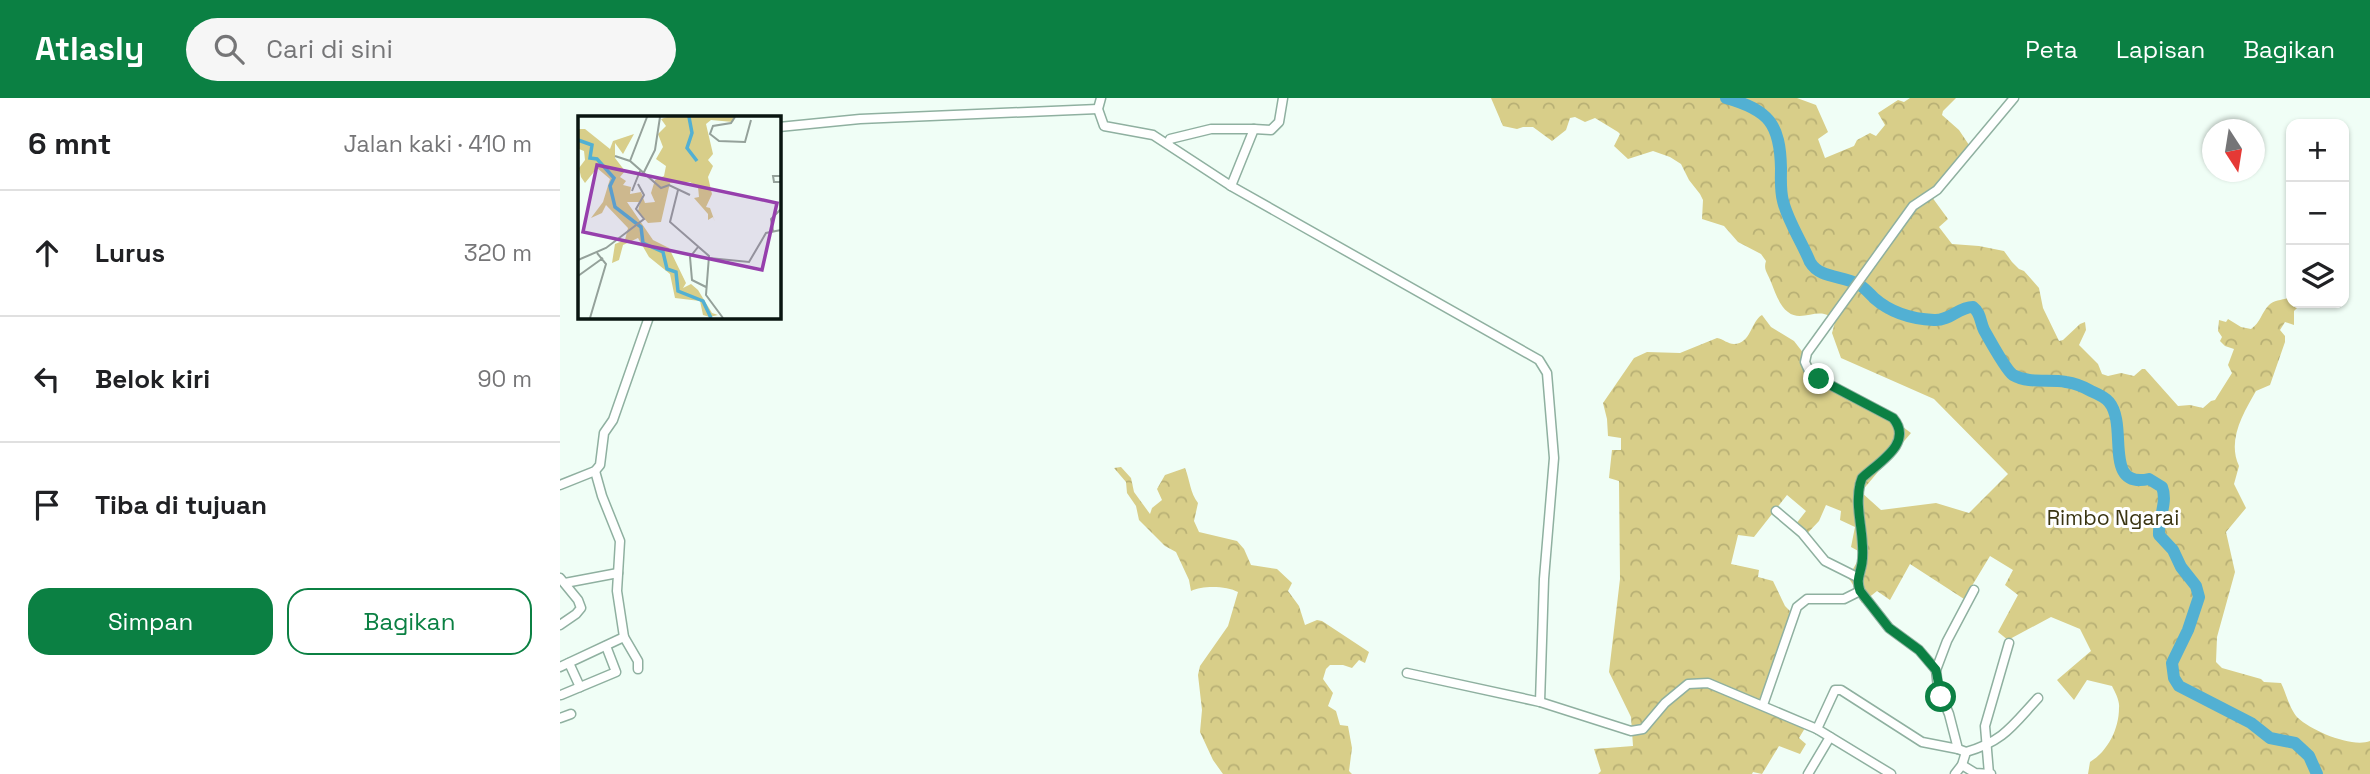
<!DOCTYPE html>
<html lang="id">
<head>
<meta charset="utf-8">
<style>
  body { margin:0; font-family:"Space Grotesk",sans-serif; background:#f6f6f6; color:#202124 }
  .controls { position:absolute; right:21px; top:21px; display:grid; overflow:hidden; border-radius:14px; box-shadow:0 2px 5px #0004 }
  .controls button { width:63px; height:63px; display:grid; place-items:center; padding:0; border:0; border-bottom:2px solid #e0e0e0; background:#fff; color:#202124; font:35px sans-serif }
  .compass { position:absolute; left:1642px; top:21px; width:63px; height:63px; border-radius:50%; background:#fff; box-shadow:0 2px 5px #0004; rotate:168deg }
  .stop { position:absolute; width:21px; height:21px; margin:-16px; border:5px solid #0b8043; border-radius:50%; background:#fff }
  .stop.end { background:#0b8043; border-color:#fff; box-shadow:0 2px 7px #0008 }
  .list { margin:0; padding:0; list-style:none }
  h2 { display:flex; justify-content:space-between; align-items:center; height:91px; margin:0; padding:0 28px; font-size:30px }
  h2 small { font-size:23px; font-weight:400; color:#757577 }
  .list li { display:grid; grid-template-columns:46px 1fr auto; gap:21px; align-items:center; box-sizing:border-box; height:126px; padding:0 28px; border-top:2px solid #e0e0e0 }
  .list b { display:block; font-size:26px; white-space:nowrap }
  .list em { font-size:23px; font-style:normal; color:#757577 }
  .actions { display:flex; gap:14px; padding:21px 28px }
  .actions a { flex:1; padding:16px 0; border:2px solid #0b8043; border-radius:21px; text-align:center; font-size:24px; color:#0b8043 }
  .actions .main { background:#0b8043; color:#fff }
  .icon { flex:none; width:38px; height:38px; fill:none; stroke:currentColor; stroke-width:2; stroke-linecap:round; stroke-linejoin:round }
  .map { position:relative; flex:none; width:1810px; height:676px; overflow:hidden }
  header { display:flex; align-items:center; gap:42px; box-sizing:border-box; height:98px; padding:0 35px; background:#0b8043; color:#fff }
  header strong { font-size:33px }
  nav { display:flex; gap:38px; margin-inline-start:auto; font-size:24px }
  .search { width:490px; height:63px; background:#f6f6f6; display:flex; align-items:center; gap:18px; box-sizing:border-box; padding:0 24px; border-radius:38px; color:#757577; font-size:26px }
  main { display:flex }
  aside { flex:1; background:#fff }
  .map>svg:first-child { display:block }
  .forest { fill:url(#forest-crowns) }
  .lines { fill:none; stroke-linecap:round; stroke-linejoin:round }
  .river { stroke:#52b0d3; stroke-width:12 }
  .street-casing { stroke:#8fb0a0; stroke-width:11 }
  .street { stroke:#fff; stroke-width:8 }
  .route { stroke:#0b8043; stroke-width:9 }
  .labels { text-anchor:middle; stroke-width:6; stroke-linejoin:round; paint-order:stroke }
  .park-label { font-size:21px; fill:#3a3512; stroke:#fff }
  .inset-river { fill:none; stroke:#52b0d3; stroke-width:3.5 }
  .inset-road { fill:none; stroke:#94a19a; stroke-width:2 }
  .view { fill:#963fac; fill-opacity:0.15; stroke:#963fac; stroke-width:3.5 }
  .inset-edge { fill:none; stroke:#091510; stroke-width:3.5 }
</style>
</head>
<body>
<header>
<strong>Atlasly</strong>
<div class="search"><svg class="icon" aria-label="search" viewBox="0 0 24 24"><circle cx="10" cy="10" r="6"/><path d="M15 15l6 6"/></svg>Cari di sini</div>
<nav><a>Peta</a><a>Lapisan</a><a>Bagikan</a></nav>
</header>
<main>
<aside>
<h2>6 mnt<small>Jalan kaki · 410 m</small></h2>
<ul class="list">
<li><svg class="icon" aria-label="ahead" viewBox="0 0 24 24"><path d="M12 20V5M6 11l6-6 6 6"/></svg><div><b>Lurus</b></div><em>320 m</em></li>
<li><svg class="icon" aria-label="left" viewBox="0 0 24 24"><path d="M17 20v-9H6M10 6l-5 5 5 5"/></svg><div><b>Belok kiri</b></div><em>90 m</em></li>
<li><svg class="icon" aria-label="arrive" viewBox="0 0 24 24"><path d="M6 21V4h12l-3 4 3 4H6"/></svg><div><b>Tiba di tujuan</b></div></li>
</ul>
<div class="actions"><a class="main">Simpan</a><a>Bagikan</a></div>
</aside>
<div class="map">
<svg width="1810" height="676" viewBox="0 0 1810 676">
  <defs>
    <pattern id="forest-crowns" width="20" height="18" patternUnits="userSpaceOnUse" patternTransform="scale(1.75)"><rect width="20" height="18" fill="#d8ce89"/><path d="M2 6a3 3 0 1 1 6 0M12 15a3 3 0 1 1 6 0" fill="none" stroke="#b8b075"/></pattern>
  </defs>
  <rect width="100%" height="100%" fill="#f0fef6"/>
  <g class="forest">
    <path d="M 931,0 L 1237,0 L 1256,7 L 1268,34 L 1258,41 L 1265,60 L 1294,48 L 1297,42 L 1310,35 L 1316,38 L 1325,27 L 1318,15 L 1338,2 L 1344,4 L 1350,0 L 1396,0 L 1383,13 L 1382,17 L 1399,32 L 1411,50 L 1369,95 L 1388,121 L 1379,129 L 1392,146 L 1419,148 L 1444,153 L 1452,164 L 1459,171 L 1464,173 L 1479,190 L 1483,210 L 1499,243 L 1503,242 L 1520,226 L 1525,224 L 1526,232 L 1519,247 L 1538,266 L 1542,276 L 1548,278 L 1561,275 L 1574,278 L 1582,271 L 1585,271 L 1618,308 L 1630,307 L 1643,310 L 1651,303 L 1655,302 L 1672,275 L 1668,267 L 1674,251 L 1665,248 L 1660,243 L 1662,239 L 1658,233 L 1659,222 L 1666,224 L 1668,221 L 1681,229 L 1691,231 C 1701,224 1701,215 1709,207 C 1714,202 1724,202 1731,199 L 1731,205 L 1749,205 L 1738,209 L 1734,213 L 1734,227 L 1725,224 L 1720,232 L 1725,238 L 1725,244 L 1710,287 L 1696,293 C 1683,316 1667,342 1679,368 L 1674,386 L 1686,410 L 1666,434 L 1675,474 L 1657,539 L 1656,564 L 1662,570 L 1701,581 L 1704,584 L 1721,585 C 1726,595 1730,612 1738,620 C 1752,633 1792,650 1810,643 L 1810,676 L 1528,676 L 1530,664 C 1548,653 1559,631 1559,610 C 1560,603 1555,594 1552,588 L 1527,582 L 1514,602 L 1497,582 L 1531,553 L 1520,531 L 1491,519 L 1448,542 L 1438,534 L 1458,497 L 1445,487 L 1453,472 L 1430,458 L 1404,501 L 1350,466 L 1330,502 L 1317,493 L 1302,505 C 1296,497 1294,485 1288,480 L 1302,455 L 1291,449 L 1295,429 L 1280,422 L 1281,413 L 1266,407 L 1259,423 L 1242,441 L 1232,431 L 1246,413 L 1227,397 L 1194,439 L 1178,437 L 1171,466 L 1199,472 L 1198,479 L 1213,483 L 1225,508 L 1230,513 L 1226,531 L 1198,605 L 1245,630 L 1239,640 L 1246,646 L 1240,656 L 1219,648 L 1202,676 L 1193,674 L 1192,676 L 1038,676 L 1041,673 L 1034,651 L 1073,648 L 1071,619 L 1049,574 L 1060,481 L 1059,383 L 1049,380 L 1052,352 L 1061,352 L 1061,340 L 1048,338 L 1047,321 L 1043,305 L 1074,260 L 1087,254 L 1120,255 L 1157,240 C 1163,241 1168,246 1174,246 C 1191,246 1191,223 1202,217 L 1211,229 L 1234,243 L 1261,278 L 1323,314 L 1351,335 L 1301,394 L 1321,412 L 1376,405 L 1409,415 L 1448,376 L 1374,301 L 1281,260 L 1272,235 L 1275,224 C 1263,205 1242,226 1228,214 C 1219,207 1215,194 1211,184 C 1208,175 1203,172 1206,163 L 1201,156 L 1178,144 L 1164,128 L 1142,121 L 1143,102 L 1140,96 L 1129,82 L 1121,66 L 1110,59 L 1093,53 L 1068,61 L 1054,48 L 1060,36 L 1058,34 L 1035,20 L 1025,24 L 1015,19 L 1010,20 L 1006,32 L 992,43 L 973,29 L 963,29 L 957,31 L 943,28 Z"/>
    <path d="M 561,369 L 571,380 L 574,394 L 590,416 L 592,410 L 602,402 L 597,391 L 605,377 L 625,370 C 630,382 630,395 638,405 L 634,423 L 639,434 L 677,443 L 684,451 L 691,467 L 717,471 L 732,485 L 728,493 L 739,508 L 745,527 L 757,522 L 762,523 L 809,554 L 805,565 L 799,562 L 792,570 L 783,567 L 770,567 L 766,571 L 763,581 L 773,595 L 768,608 L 776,613 L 780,627 L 788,628 L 792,650 L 789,673 L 792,676 L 663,676 L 653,662 L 640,634 L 642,612 L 638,577 L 640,568 L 668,528 L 678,494 C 667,488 643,487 631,493 L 629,482 L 616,454 L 605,448 L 579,422 L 576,408 L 567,395 L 566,384 L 554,370 Z"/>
  </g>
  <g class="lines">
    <path class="river" d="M 1166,0 C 1209,12 1220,26 1221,70 C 1221,81 1220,92 1223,103 C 1228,124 1242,144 1250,164 C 1260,181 1282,177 1298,186 C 1304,189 1309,195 1314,200 C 1331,215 1352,221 1374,222 C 1390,223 1398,209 1413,209 C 1421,215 1420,224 1424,232 C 1429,241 1447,273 1453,277 C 1469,286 1489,281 1506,284 C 1514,285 1524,289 1531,293 C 1538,296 1545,299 1549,304 C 1569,328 1542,391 1589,381 L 1602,389 C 1608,404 1598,421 1599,437 L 1613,452 L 1621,469 L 1636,488 L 1639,499 L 1628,532 L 1612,565 L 1614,580 L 1619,588 L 1691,625 L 1710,640 L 1735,645 L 1749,658 L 1757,676"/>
    <g class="street-casing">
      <g id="street">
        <path d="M 541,0 L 538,11 L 544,28 L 593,37 L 671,88 L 979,262 L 987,275 L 994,360 L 984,481 L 980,604"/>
        <path d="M 219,29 L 300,21 L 538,11"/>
        <path d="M 608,46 L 610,41 L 651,31 L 694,31"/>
        <path d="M 671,88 L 694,31 L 711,32 L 719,24 L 723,0"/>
        <path d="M 35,373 L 42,398 L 60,443 L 57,493 L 64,539 L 78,563 L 78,571"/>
        <path d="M 0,387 L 35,373 L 40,367 L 44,335 L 53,322 L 89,219"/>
        <path d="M 1216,413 L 1242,435 L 1265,463 L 1297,479"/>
        <path d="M 0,480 L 18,502 L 21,510 L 16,516 L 0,527"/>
        <path d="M 5,485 L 58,475"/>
        <path d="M 9,565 L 20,589"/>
        <path d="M 0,569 L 64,539"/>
        <path d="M 1376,572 L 1359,552 L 1329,530 L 1300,493 C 1296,481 1300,477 1302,465 C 1306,439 1294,412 1300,386 L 1302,380 C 1319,364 1354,345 1333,320 L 1259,281 L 1249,273 L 1245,264 L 1247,255 L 1353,108 L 1377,92 L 1454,0"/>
        <path d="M 847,575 L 980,604 L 1071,633 L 1083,631 L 1105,605 L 1128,586 L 1148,585 L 1257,631 L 1331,676"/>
        <path d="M 1,597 L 56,574 L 46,548"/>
        <path d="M 1203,607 L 1237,509 L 1247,501 L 1284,501 L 1300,493"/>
        <path d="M 0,620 L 11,616"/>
        <path d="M 1257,631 L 1275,592 L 1281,592 L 1362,644 L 1398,651"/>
        <path d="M 1406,654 C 1444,643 1452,628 1478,600"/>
        <path d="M 1402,667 L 1415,675 L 1431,676"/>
        <path d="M 1248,676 L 1270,639"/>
        <path d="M 1395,676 L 1402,667 L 1406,654 L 1398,651 L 1389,616 L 1378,590 L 1376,572 L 1387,543 L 1414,492"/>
        <path d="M 1429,676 L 1425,628 L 1449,545"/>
      </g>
    </g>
    <use href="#street" class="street"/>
  </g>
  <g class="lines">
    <path class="route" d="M 1259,281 L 1333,320 C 1354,345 1319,364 1302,380 L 1300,386 C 1294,412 1306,439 1302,465 C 1300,477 1296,481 1300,493 L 1329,530 L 1359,552 L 1376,572 L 1381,599"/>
  </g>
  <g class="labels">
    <g class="park-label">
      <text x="1553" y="427">Rimbo Ngarai</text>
    </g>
  </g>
  <g transform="translate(18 18)">
    <rect width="203" height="203" fill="#f0fef6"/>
    <path d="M 89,1 L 156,1 L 155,6 L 133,4 L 128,8 L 135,38 L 130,44 L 135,50 L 130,61 L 134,78 L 128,91 L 132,92 L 137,106 L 135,101 L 130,104 L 130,98 L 116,82 L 121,81 L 120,71 L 112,66 L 92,67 L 83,106 L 70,107 L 60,95 L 62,86 L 49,86 L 75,124 L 91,132 L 108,167 L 105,172 L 113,168 L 120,174 L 134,197 L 140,199 L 131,201 L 135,202 L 125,199 L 122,185 L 97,182 L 92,158 L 71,141 L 60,122 L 45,129 L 41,144 L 34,147 L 37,128 L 47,124 L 50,112 L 28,89 L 24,97 L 13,102 L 25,86 L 32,63 L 19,52 L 7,67 L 3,61 L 1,52 L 7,44 L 6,35 L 1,33 L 0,39 L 0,13 L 7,13 L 32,33 L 35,25 L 56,18 L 45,38 L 37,27 L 37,42 L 47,55 L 42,61 L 48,65 L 45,69 L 53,71 L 52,78 L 63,76 L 67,87 L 77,86 L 73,77 L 77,64 L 86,60 L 88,50 L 78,43 L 85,31 L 80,18 L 88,10 L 83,3 Z" fill="#d8ce89"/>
    <path class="inset-river" d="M 111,1 L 114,17 L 109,32 L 119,45M 0,24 L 14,29 L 12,42 L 19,43 L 36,62 L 32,70 L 37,91 L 63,111 L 65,127 L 85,136 L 89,153 L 98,156 L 100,175 L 125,185 L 133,202"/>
    <path class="inset-road" d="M 157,1 L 153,7 L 135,10 L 132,18 L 141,25 L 167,26 L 173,4M 37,40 L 52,45 L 83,72 L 91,69 L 112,79M 52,45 L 69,1M 65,58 L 77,34 L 82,1M 203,60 L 195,60 L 196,66 L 203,66M 100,74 L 92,106 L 131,140 L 128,179 L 145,202M 54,75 L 62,55M 195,115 L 193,103 L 203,93 L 203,78M 120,131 L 112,141 L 114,164 L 128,171M 131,142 L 171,146 L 188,117 L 203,114M 0,144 L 28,132 L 66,103 L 58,93 L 66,79 L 60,68M 0,160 L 25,142M 12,202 L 28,148 L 19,137"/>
    <path class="view" d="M 19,49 L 199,87 L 184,154 L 5,116 Z"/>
    <rect width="203" height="203" class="inset-edge"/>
  </g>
</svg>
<div class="controls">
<button>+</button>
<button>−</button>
<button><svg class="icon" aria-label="layers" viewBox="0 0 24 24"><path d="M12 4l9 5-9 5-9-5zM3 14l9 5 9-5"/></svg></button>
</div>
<svg class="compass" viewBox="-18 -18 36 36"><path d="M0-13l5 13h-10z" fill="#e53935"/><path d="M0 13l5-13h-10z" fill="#757577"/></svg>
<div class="stop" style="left:1381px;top:599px"></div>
<div class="stop end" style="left:1259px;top:281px"></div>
</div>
</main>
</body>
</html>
